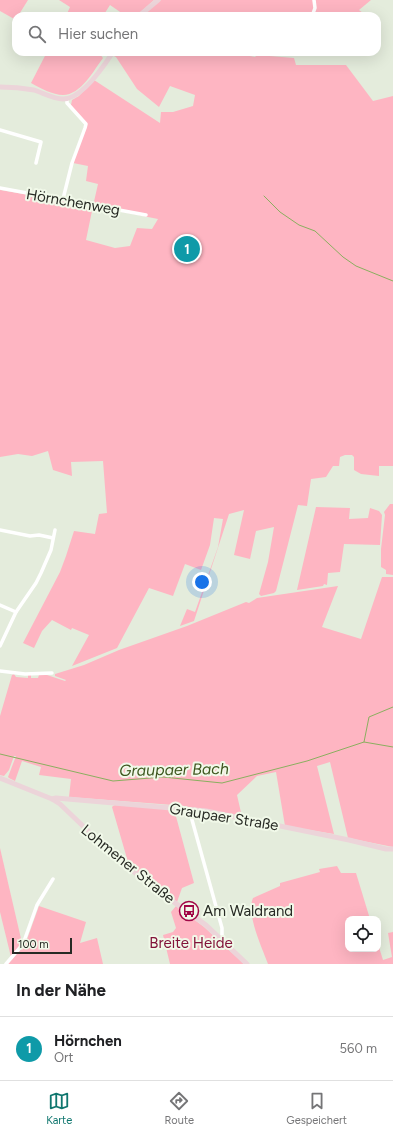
<!DOCTYPE html>
<html lang="de">
<head>
<meta charset="utf-8">
<style>
  body { margin:0; font-family:Figtree,sans-serif; background:#f6f6f6; color:#202124 }
  .controls { position:absolute; right:12px; bottom:12px; display:grid; overflow:hidden; border-radius:8px; box-shadow:0 4px 16px #0002 }
  .controls button { width:36px; height:36px; display:grid; place-items:center; padding:0; border:0; border-bottom:1px solid #e0e0e0; background:#fff; color:#202124; font:20px sans-serif }
  .scale { position:absolute; left:12px; bottom:10px; width:60px; box-sizing:border-box; padding-left:4px; border:2px solid #272a24; border-top:0; font-size:11px; line-height:14px; white-space:nowrap; color:#272a24; -webkit-text-stroke:3px #f1f9e9; paint-order:stroke }
  .you { position:absolute; left:202px; top:582px; width:14px; height:14px; margin:-10px; border:3px solid #fff; border-radius:50%; background:#1a73e8; box-shadow:0 0 0 6px #1a73e833 }
  .badge { display:grid; place-items:center; width:26px; height:26px; border-radius:50%; background:#0f766e; color:#fff; font-size:13px; font-weight:700 }
  .pin { position:absolute; translate:-50% -50%; border:2px solid #fff; box-shadow:0 1px 4px #0006 }
  .list { margin:0; padding:0; list-style:none }
  h2 { display:flex; justify-content:space-between; align-items:center; height:52px; margin:0; padding:0 16px; font-size:17px }
  h2 small { font-size:13px; font-weight:400; color:#757577 }
  .list li { display:grid; grid-template-columns:26px 1fr auto; gap:12px; align-items:center; box-sizing:border-box; height:64px; padding:0 16px; border-top:1px solid #e0e0e0 }
  .list b { display:block; font-size:15px; white-space:nowrap }
  .list p { margin:0; font-size:13px; white-space:nowrap; color:#757577 }
  .list em { font-size:13px; font-style:normal; color:#757577 }
  .icon { flex:none; width:22px; height:22px; fill:none; stroke:currentColor; stroke-width:2; stroke-linecap:round; stroke-linejoin:round }
  .map { position:relative; flex:none; width:393px; height:964px; overflow:hidden }
  .search { position:absolute; background:#fff; box-shadow:0 4px 16px #0002; left:12px; right:12px; top:12px; height:44px; display:flex; align-items:center; gap:10px; box-sizing:border-box; padding:0 14px; border-radius:12px; color:#757577; font-size:15px }
  .sheet { height:116px; background:#fff }
  nav { display:flex; justify-content:space-around; align-items:center; box-sizing:border-box; height:56px; border-top:1px solid #e0e0e0; background:#fff; font-size:11px; color:#757577 }
  nav a { display:grid; justify-items:center; gap:2px }
  nav .on { color:#0f766e }
  .map>svg:first-child { display:block }
  .green { fill:#feb5c2; fill-rule:evenodd }
  .lines { fill:none; stroke-linecap:round; stroke-linejoin:round }
  .stream { stroke:#8aaf5f; stroke-width:1 }
  .street { stroke:#fff; stroke-width:3.5 }
  .secondary { stroke:#ecd4d9; stroke-width:5 }
  .labels { text-anchor:middle; stroke-width:4; stroke-linejoin:round; paint-order:stroke }
  .street-label { font-size:15px; fill:#272a24; stroke:#f1f9e9 }
  .poi-label { font-size:15px; fill:#272a24; stroke:#f1f9e9; text-anchor:start }
  .park-label { font-size:15px; fill:#82133a; stroke:#f1f9e9 }
  .water-label { font-size:16px; font-style:italic; fill:#3e561e; stroke:#f1f9e9 }
</style>
</head>
<body>
<div class="map">
<svg width="393" height="964" viewBox="0 0 393 964">
  <rect width="100%" height="100%" fill="#e4ecdc"/>
  <g class="green">
    <path d="M 0,0 L 28,0 L 18,16 L 16,16 L 16,20 L 0,11 Z"/>
    <path d="M 59,0 L 154,0 L 136,16 L 126,16 L 110,5 L 103,16 L 66,16 L 70,7 Z"/>
    <path d="M 161,0 L 371,0 L 359,10 L 367,16 L 142,16 L 150,8 Z"/>
    <path d="M 47,52 L 98,52 L 103,58 C 94,70 81,95 63,95 C 53,95 40,88 31,83 Z"/>
    <path d="M 116,52 L 231,52 L 232,54 L 249,55 L 250,56 L 255,57 L 257,55 L 294,58 L 296,65 L 346,65 L 373,101 L 393,96 L 393,466 L 379,466 L 379,476 L 361,474 L 354,470 L 354,457 L 352,455 L 345,455 L 340,457 L 339,466 L 333,466 L 326,477 L 311,479 L 307,506 L 298,505 L 276,591 L 274,593 L 261,596 L 259,594 L 268,562 L 274,527 L 256,531 L 250,559 L 234,555 L 244,510 L 229,514 L 194,621 L 180,626 L 187,609 L 195,612 L 218,547 L 223,519 L 214,518 L 210,545 L 201,570 L 185,564 L 173,596 L 149,588 L 117,648 L 72,666 L 89,635 L 72,628 L 71,630 L 52,620 L 42,631 L 34,648 L 23,643 L 60,572 L 66,556 L 74,531 L 95,534 L 99,514 L 107,513 L 103,461 L 71,462 L 72,476 L 53,470 L 48,451 L 32,456 L 18,454 L 0,457 L 0,190 L 93,206 L 98,184 L 86,181 L 88,166 L 73,163 L 87,125 L 71,105 L 72,100 L 79,96 L 94,80 L 160,123 L 161,112 L 173,112 L 193,106 L 195,95 L 170,86 L 159,107 L 137,89 L 116,57 L 114,56 ZM 93,206 L 158,219 L 152,229 L 137,228 L 130,246 L 115,248 L 86,240 Z"/>
    <path d="M 390,504 L 393,504 L 393,575 L 386,574 L 386,570 L 381,567 L 381,549 L 385,515 L 384,512 Z"/>
    <path d="M 316,507 L 350,508 L 349,519 L 368,518 L 370,508 L 379,511 L 382,515 L 380,545 L 344,544 L 340,572 L 328,573 L 327,585 L 324,584 L 323,586 L 297,590 Z"/>
    <path d="M 382,577 L 393,577 L 393,847 L 348,838 L 330,762 L 317,766 L 334,834 L 285,826 L 276,772 L 257,776 L 237,795 L 242,817 L 206,809 L 173,805 L 69,797 L 71,779 L 39,775 L 41,767 L 22,761 L 15,781 L 9,778 L 8,777 L 16,756 L 14,756 L 9,770 L 4,776 L 0,775 L 0,716 L 12,675 L 14,674 L 16,677 L 28,678 L 28,675 L 31,675 L 31,678 L 38,678 L 39,675 L 47,675 L 65,681 L 66,680 L 55,676 L 55,674 L 84,665 L 119,650 L 187,626 L 246,602 L 249,603 L 257,598 L 338,586 L 322,627 L 361,639 Z"/>
    <path d="M 115,805 L 174,809 L 194,883 L 182,888 L 177,902 L 127,864 L 128,862 L 112,807 L 113,806 Z"/>
    <path d="M 0,848 L 22,943 L 11,957 L 0,912 Z"/>
    <path d="M 337,866 L 341,873 L 356,873 L 370,919 L 348,919 L 348,949 L 378,949 L 378,944 L 383,960 L 392,957 L 388,933 L 393,932 L 393,964 L 268,964 C 262,948 246,914 253,898 L 280,886 L 280,883 L 320,872 L 319,869 Z"/>
    <path d="M 39,906 L 86,922 L 80,943 L 97,938 L 103,964 L 8,964 L 25,945 Z"/>
    <path d="M 176,906 L 204,927 L 244,964 L 170,964 L 163,935 L 173,932 L 176,928 L 171,912 Z"/>
  </g>
  <g class="lines">
    <g class="stream">
      <path d="M 264,196 L 280,212 L 299,225 L 315,231 L 343,257 L 356,266 L 393,281"/>
      <path d="M 364,742 L 369,717 L 393,707"/>
      <path d="M 0,754 L 113,781 L 163,777 L 222,783 L 307,761 L 364,742 L 393,747"/>
    </g>
    <g class="street">
      <path d="M 312,16 L 315,8 L 314,0"/>
      <path d="M 0,130 L 41,142 L 36,163"/>
      <path d="M 0,188 L 146,215"/>
      <path d="M 63,199 L 72,163 L 85,128 L 86,124 L 67,103 L 67,99"/>
      <path d="M 0,530 L 30,536 L 39,535 L 53,538"/>
      <path d="M 0,605 L 16,612"/>
      <path d="M 0,646 L 16,612 L 36,583 L 41,573 L 51,550 L 55,530"/>
      <path d="M 0,671 L 25,674 L 52,673"/>
      <path d="M 189,809 L 222,928 L 222,938 L 221,940"/>
      <path d="M 6,964 L 23,944 L 37,905 L 53,879"/>
    </g>
    <g class="secondary">
      <path d="M 139,16 L 158,0"/>
      <path d="M 0,87 C 11,87 23,88 34,90 C 43,93 54,99 63,99 C 82,99 104,66 113,52"/>
      <path d="M 0,778 L 52,799 L 60,804 L 109,851 L 150,885 L 206,925 L 247,964"/>
      <path d="M 52,799 L 56,798 L 206,811 L 349,840 L 386,849 L 393,849"/>
    </g>
  </g>
  <defs>
    <g id="bus-ring" transform="scale(1)"><circle r="9.5" fill="#f1f9e9" stroke="#a10746" stroke-width="1.5"/><path d="M-5-6H5V4H4V6H2V4H-2V6H-4V4H-5ZM-3.5-4V0h7V-4ZM-3.5 1.2v1.5H-2V1.2ZM2 1.2v1.5H3.5V1.2Z" fill="#a10746"/></g>
  </defs>
  <g fill-rule="evenodd">
    <use href="#bus-ring" x="189" y="911"/>
  </g>
  <g class="labels">
    <g class="street-label">
      <text transform="translate(73 202) rotate(10)" y="5">Hörnchenweg</text>
      <text transform="translate(224 817) rotate(9)" y="5">Graupaer Straße</text>
      <text transform="translate(128 864) rotate(39)" y="5">Lohmener Straße</text>
    </g>
    <g class="poi-label">
      <text x="203" y="916">Am Waldrand</text>
    </g>
    <g class="park-label">
      <text x="191" y="948">Breite Heide</text>
    </g>
    <g class="water-label">
      <text transform="translate(174 769) rotate(-1)" y="6">Graupaer Bach</text>
    </g>
  </g>
</svg>
<div class="controls">
<button><svg class="icon" aria-label="locate" viewBox="0 0 24 24"><circle cx="12" cy="12" r="6"/><path d="M12 2v4M12 18v4M2 12h4M18 12h4"/></svg></button>
</div>
<div class="scale">100 m</div>
<div class="you"></div>
<div class="pin badge" style="left:187px;top:249px;background:#0f9aa8">1</div>
<div class="search"><svg class="icon" aria-label="search" viewBox="0 0 24 24"><circle cx="10" cy="10" r="6"/><path d="M15 15l6 6"/></svg>Hier suchen</div>
</div>
<section class="sheet">
<h2>In der Nähe<small></small></h2>
<ul class="list">
<li><span class="badge" style="background:#0f9aa8">1</span><div><b>Hörnchen</b><p>Ort</p></div><em>560 m</em></li>
</ul>
</section>
<nav>
<a class="on"><svg class="icon" aria-label="map" viewBox="0 0 24 24"><path d="M3 6l6-2 6 2 6-2v14l-6 2-6-2-6 2zM9 4v14M15 6v14"/></svg>Karte</a>
<a><svg class="icon" aria-label="directions" viewBox="0 0 24 24"><path d="M12 3l9 9-9 9-9-9zM9 14v-3h6M13 9l2 2-2 2"/></svg>Route</a>
<a><svg class="icon" aria-label="saved" viewBox="0 0 24 24"><path d="M7 4h10v16l-5-4-5 4z"/></svg>Gespeichert</a>
</nav>
</body>
</html>
